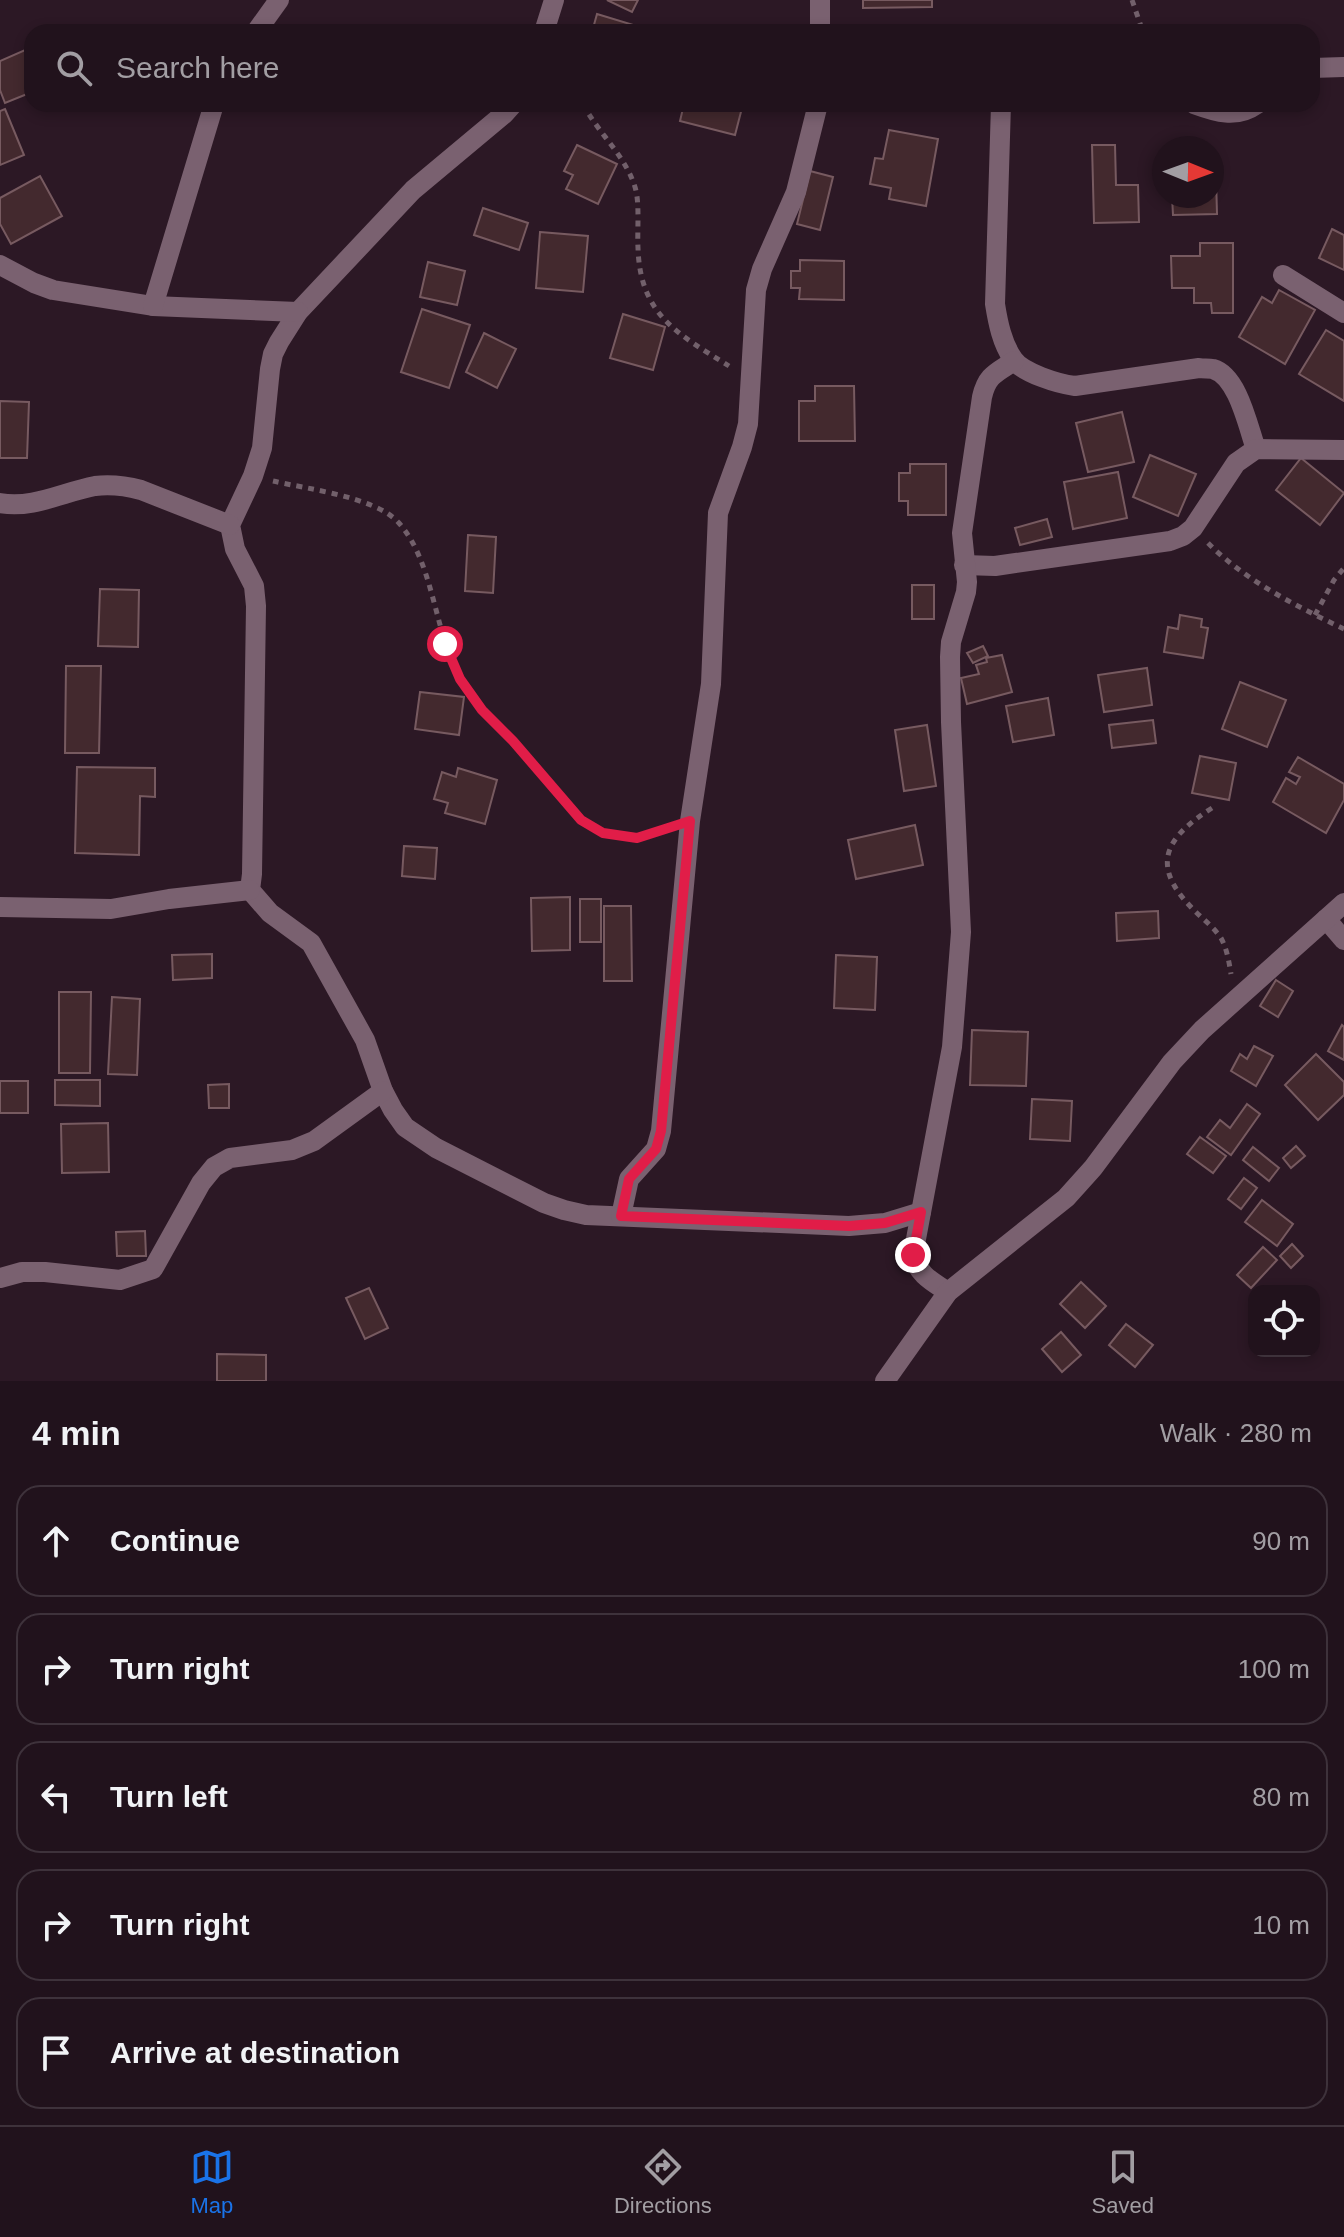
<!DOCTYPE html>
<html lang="en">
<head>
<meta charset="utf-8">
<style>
  body { margin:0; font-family:Arial,sans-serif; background:#2d2029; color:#f1f3f6 }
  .controls { position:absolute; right:24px; bottom:24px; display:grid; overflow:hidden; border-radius:16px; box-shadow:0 4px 12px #0003 }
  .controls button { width:72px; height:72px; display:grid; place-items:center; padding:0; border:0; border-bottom:2px solid #3e323b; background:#21121c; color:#f1f3f6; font:40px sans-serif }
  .compass { position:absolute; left:1152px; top:136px; width:72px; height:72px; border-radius:50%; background:#21121c; box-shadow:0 4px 12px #0003; rotate:91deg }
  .stop { position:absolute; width:24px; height:24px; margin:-18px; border:6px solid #e11d48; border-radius:50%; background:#fff }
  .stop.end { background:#e11d48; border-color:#fff; box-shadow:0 2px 8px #0008 }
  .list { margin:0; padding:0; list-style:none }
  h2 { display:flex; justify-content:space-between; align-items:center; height:104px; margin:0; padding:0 32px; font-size:34px }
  h2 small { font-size:26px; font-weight:400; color:#a29ea3 }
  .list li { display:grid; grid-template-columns:52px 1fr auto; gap:24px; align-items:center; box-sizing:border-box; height:112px; margin:0 16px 16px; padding:0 16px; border:2px solid #3e323b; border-radius:24px }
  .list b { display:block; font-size:30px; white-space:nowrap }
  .list em { font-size:26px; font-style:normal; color:#a29ea3 }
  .icon { flex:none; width:44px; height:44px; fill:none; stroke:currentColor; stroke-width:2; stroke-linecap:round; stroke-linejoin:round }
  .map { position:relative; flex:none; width:1344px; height:1381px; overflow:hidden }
  .search { position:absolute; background:#21121c; box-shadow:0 4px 12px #0003; left:24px; right:24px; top:24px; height:88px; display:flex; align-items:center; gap:20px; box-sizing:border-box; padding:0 28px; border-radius:24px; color:#a29ea3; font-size:30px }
  .sheet { height:744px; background:#21121c }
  nav { display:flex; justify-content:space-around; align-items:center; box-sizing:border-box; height:112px; border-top:2px solid #3e323b; background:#21121c; font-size:22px; color:#a29ea3 }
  nav a { display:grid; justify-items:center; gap:4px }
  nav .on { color:#1a73e8 }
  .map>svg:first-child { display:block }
  .building { fill:#43292e; stroke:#775a60; stroke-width:2 }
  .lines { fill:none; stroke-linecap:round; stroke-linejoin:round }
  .path { stroke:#72606b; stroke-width:5; stroke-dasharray:6 6; stroke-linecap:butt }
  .minor { stroke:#7a6170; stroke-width:20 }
  .route { stroke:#e11d48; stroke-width:10 }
</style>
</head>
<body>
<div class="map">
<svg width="1344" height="1381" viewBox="0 0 1344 1381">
  <rect width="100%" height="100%" fill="#2c1825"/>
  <g class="building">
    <path d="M 607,0 L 638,0 L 632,12 Z"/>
    <path d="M 863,0 L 932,0 L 932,7 L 863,8 Z"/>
    <path d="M 597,14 L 650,30 L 649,32 L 592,32 Z"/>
    <path d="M 32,47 L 32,92 L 5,103 L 0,90 L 0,61 Z"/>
    <path d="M 684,104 L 743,104 L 735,135 L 680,121 Z"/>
    <path d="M 5,109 L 24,155 L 0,165 L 0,111 Z"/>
    <path d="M 889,130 L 938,139 L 926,206 L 889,199 L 891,188 L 870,184 L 875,158 L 883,159 Z"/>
    <path d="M 577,145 L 617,164 L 598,204 L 566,189 L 573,175 L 564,171 Z"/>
    <path d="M 1092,145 L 1115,145 L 1116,185 L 1138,185 L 1139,222 L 1094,223 Z"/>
    <path d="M 810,171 L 833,177 L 820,230 L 797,224 Z"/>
    <path d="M 40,176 L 62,216 L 11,244 L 0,224 L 0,198 Z"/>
    <path d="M 1216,178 L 1217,214 L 1173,215 L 1172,196 L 1212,196 L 1212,179 Z"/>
    <path d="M 483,208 L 528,223 L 519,250 L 474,235 Z"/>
    <path d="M 1332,229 L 1344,235 L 1344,270 L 1319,258 Z"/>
    <path d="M 540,232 L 588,236 L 583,292 L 536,288 Z"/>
    <path d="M 1200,243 L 1233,243 L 1233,313 L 1212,313 L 1211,303 L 1194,303 L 1194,288 L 1172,288 L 1171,256 L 1200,256 Z"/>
    <path d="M 800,260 L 844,261 L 844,300 L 799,299 L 800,288 L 791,288 L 791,271 L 800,271 Z"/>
    <path d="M 428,262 L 465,271 L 457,305 L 420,297 Z"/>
    <path d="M 1279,290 L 1315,310 L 1285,364 L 1239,337 L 1262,297 L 1272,303 Z"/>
    <path d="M 422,309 L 470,325 L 449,388 L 401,372 Z"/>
    <path d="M 623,314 L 665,327 L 653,370 L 610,358 Z"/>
    <path d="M 1326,330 L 1344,341 L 1344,401 L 1299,374 Z"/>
    <path d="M 484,333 L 516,349 L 497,388 L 466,372 Z"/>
    <path d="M 815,386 L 854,386 L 855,441 L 799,441 L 799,401 L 815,401 Z"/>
    <path d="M 0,401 L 29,402 L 27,458 L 0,458 Z"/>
    <path d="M 1122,412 L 1134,462 L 1088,472 L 1076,423 Z"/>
    <path d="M 1150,455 L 1196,474 L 1178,516 L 1133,497 Z"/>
    <path d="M 1301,458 L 1344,493 L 1320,525 L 1276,490 Z"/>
    <path d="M 910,464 L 946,464 L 946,515 L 908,515 L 908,501 L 899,501 L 899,473 L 910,473 Z"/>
    <path d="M 1118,472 L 1127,518 L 1073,529 L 1064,482 Z"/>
    <path d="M 1047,519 L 1052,537 L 1020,545 L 1015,528 Z"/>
    <path d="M 468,535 L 496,537 L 493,593 L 465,591 Z"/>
    <rect x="912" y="585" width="22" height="34"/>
    <path d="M 100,589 L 139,590 L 138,647 L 98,646 Z"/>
    <path d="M 1180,615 L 1202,619 L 1201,627 L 1208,628 L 1203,658 L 1164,652 L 1168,627 L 1178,629 Z"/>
    <path d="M 983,646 L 988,656 L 973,663 L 967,653 Z"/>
    <path d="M 1002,655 L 1012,692 L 967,704 L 961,678 L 979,674 L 976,665 L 987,662 L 986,658 Z"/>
    <path d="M 66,666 L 101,666 L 99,753 L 65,753 Z"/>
    <path d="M 1147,668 L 1152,705 L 1104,712 L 1098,675 Z"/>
    <path d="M 1240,682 L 1286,700 L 1267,747 L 1222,729 Z"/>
    <path d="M 420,692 L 464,697 L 459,735 L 415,729 Z"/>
    <path d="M 1048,698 L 1054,735 L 1013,742 L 1006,706 Z"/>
    <path d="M 1153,720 L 1156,743 L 1112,748 L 1109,725 Z"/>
    <path d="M 927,725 L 936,786 L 904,791 L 895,730 Z"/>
    <path d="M 1200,756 L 1236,763 L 1229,800 L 1192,793 Z"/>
    <path d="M 1298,757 L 1344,784 L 1344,800 L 1326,833 L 1273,802 L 1286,778 L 1296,784 L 1300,777 L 1289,772 Z"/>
    <path d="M 77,767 L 155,768 L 155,797 L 140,796 L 139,855 L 75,853 Z"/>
    <path d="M 458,768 L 497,780 L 485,824 L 445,813 L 448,803 L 434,799 L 442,772 L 456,777 Z"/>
    <path d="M 915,825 L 923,865 L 856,879 L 848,840 Z"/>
    <path d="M 404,846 L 437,848 L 435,879 L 402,876 Z"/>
    <path d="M 570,897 L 570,950 L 532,951 L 531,898 Z"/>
    <rect x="580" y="899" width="21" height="43"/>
    <path d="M 604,906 L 631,906 L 632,981 L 604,981 Z"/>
    <path d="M 1158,911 L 1159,938 L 1117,941 L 1116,913 Z"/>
    <path d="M 212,954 L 212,978 L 173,980 L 172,955 Z"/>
    <path d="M 836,955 L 877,957 L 875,1010 L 834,1008 Z"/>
    <path d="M 1276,980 L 1293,991 L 1278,1017 L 1260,1006 Z"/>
    <path d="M 59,992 L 91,992 L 90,1073 L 59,1073 Z"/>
    <path d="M 112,997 L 140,999 L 137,1075 L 108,1074 Z"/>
    <path d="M 1342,1025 L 1344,1027 L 1344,1060 L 1328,1051 Z"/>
    <path d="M 972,1030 L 1028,1032 L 1026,1086 L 970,1085 Z"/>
    <path d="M 1254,1046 L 1273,1056 L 1256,1086 L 1231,1071 L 1240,1054 L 1247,1059 Z"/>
    <path d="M 1316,1054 L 1344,1082 L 1344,1095 L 1318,1120 L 1285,1085 Z"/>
    <path d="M 55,1080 L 100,1080 L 100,1106 L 55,1105 Z"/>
    <rect x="0" y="1081" width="28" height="32"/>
    <path d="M 229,1084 L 229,1108 L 209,1108 L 208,1085 Z"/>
    <path d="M 1032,1099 L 1072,1101 L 1070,1141 L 1030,1139 Z"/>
    <path d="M 1247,1104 L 1260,1114 L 1231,1155 L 1207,1137 L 1220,1120 L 1230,1128 Z"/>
    <path d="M 108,1123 L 109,1172 L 62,1173 L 61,1124 Z"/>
    <path d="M 1200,1137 L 1226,1156 L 1213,1173 L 1187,1154 Z"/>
    <path d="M 1296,1146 L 1305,1156 L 1291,1168 L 1283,1158 Z"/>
    <path d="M 1253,1147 L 1279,1168 L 1269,1181 L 1243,1160 Z"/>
    <path d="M 1244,1178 L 1257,1188 L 1241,1209 L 1228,1199 Z"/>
    <path d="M 1262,1200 L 1293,1224 L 1277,1246 L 1245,1222 Z"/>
    <path d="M 145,1231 L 146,1256 L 117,1256 L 116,1232 Z"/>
    <path d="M 1292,1244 L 1303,1256 L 1291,1268 L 1280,1256 Z"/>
    <path d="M 1263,1247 L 1277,1260 L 1251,1288 L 1237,1275 Z"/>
    <path d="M 1081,1282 L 1106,1306 L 1085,1328 L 1060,1304 Z"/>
    <path d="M 369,1288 L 388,1328 L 365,1339 L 346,1298 Z"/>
    <path d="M 1126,1324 L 1153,1345 L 1135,1367 L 1109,1345 Z"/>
    <path d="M 1061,1332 L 1081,1355 L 1062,1372 L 1042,1349 Z"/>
    <path d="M 217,1354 L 266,1355 L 266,1381 L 217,1381 Z"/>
  </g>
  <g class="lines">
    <g class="path">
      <path d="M 1132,0 L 1143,32"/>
      <path d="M 583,104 C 598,133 625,155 635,187 C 640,203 637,230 638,248 C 640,315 678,334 729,366"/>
      <path d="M 273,481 C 307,489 375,497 398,522 C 434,561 434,632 460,679 C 474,704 496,722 515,743 C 537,769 573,823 604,833 C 628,841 645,836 668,828"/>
      <path d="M 1208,543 C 1246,581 1296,606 1344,629"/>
      <path d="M 1315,615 L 1334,580 L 1344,568"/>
      <path d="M 1212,808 C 1168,836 1149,863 1190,906 C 1200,917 1213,926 1221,938 C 1227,949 1229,962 1231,974"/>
    </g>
    <g class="minor">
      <path d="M 256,32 L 279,0"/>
      <path d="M 544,32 L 554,0"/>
      <path d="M 820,32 L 820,0"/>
      <path d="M 1312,68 L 1344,67"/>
      <path d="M 513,104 L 504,114 L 413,190 L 298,312 L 279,342 L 273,354 L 270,369 L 262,448 L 253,476 L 230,525 L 235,549 L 254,586 L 256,606 L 252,874 L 250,890 L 270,913 L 311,943 L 365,1040 L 383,1091 L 393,1110 L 405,1127 L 436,1148 L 544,1203 L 564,1210 L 586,1215 L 849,1226 L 885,1223 L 921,1212"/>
      <path d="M 1001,104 L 995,304 C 998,323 1002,343 1013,359 C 1022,373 1059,384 1075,386 L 1199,368 C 1204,369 1208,368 1213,369 C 1238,376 1248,427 1256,449"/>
      <path d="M 1194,104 C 1216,112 1236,119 1257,104"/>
      <path d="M 0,265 L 34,283 L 53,290 L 153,306 L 298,312"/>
      <path d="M 1283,275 L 1344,313"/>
      <path d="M 153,306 L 214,104"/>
      <path d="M 0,503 C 33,509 63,492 95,486 C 111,484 126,486 141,490 L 230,525"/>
      <path d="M 964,565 L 995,566 L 1170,541 L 1183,536 L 1193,528 L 1236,463 L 1256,449 L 1344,450"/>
      <path d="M 0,907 L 111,909 L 169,899 L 250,890"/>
      <path d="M 1326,919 L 1344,940"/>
      <path d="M 621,1216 L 629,1179 L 656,1149 L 661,1131 L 690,821 L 711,684 L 718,513 L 742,447 L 748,424 L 756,290 L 762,269 L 796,192 L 818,104"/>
      <path d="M 0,1278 L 22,1272 L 45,1272 L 120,1280 L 153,1269 L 201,1183 L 214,1167 L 230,1158 L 292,1150 L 314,1141 L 383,1091"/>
      <path d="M 948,1292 C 933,1282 918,1275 913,1255 L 952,1047 L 961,932 L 951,722 L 950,657 L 951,642 L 966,592 L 967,582 L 962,533 L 982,397 C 987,375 996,373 1014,361"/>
      <path d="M 885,1381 L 948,1292 L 1066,1198 L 1093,1168 L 1172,1062 L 1202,1030 L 1344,903"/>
    </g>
  </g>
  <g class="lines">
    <path class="route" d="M 445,644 L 460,679 L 482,710 L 513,741 L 581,820 L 603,833 L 637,838 L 690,821 L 661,1131 L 656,1149 L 629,1179 L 621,1216 L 849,1226 L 885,1223 L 921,1212 L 913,1255"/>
  </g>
</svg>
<div class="controls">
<button><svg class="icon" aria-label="locate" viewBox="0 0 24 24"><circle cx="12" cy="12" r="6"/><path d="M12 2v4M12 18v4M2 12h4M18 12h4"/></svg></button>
</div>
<svg class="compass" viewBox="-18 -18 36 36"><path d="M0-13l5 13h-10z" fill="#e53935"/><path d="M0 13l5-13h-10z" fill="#a29ea3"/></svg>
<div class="stop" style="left:445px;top:644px"></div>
<div class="stop end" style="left:913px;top:1255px"></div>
<div class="search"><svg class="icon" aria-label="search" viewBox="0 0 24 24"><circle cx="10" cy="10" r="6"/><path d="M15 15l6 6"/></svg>Search here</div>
</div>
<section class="sheet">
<h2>4 min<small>Walk · 280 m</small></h2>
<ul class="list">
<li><svg class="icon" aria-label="ahead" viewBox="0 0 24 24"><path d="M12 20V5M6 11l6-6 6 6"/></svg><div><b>Continue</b></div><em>90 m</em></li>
<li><svg class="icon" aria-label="right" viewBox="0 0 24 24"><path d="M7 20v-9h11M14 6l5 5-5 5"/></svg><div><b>Turn right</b></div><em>100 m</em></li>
<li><svg class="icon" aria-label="left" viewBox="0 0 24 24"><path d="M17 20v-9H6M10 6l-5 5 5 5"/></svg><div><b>Turn left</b></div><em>80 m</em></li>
<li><svg class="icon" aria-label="right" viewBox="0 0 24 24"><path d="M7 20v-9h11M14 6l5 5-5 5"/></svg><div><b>Turn right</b></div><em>10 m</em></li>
<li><svg class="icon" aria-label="arrive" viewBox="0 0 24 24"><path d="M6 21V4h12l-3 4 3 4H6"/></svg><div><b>Arrive at destination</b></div></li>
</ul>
</section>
<nav>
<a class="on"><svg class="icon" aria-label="map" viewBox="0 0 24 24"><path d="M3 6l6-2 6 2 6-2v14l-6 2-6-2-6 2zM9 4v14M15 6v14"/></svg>Map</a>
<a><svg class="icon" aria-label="directions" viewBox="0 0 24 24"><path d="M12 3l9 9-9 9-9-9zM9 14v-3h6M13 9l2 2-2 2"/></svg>Directions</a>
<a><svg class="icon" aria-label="saved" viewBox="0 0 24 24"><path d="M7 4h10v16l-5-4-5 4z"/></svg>Saved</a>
</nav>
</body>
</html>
